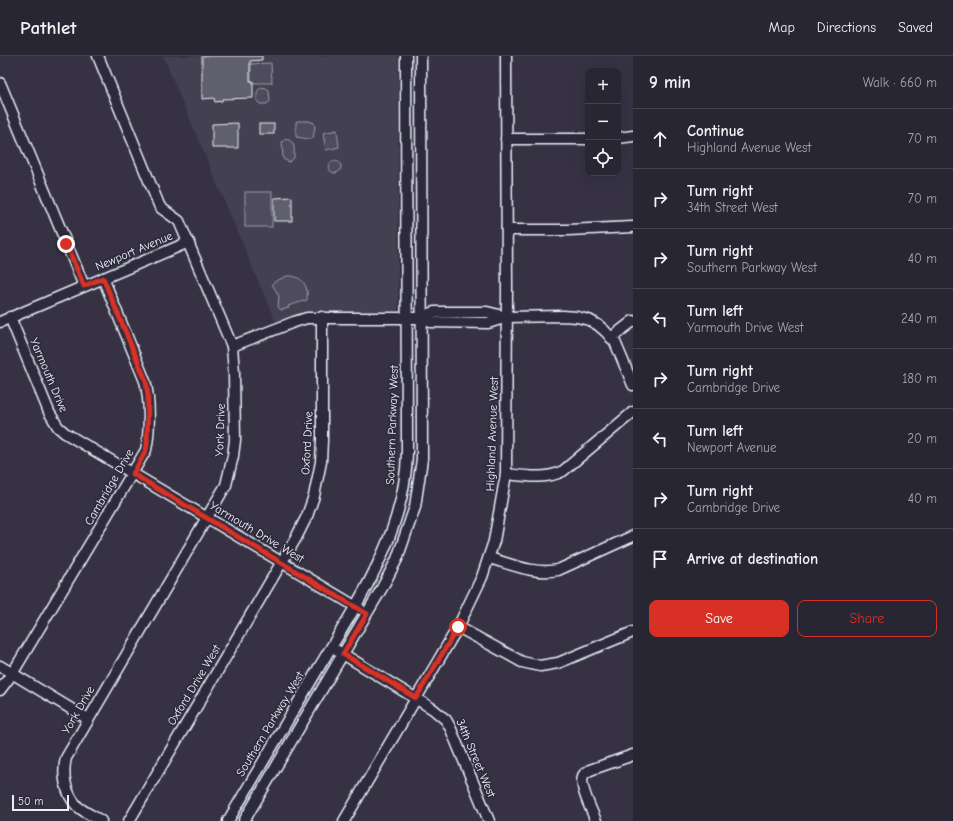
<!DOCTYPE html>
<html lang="en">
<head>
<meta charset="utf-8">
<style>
  body { margin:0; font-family:"Comic Neue",sans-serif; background:#34323f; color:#f1f3f6 }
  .controls { position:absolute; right:12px; top:12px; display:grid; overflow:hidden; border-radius:8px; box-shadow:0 4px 16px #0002 }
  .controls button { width:36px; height:36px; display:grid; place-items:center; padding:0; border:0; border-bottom:1px solid #44434e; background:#282633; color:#f1f3f6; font:20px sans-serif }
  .scale { position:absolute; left:12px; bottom:10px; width:57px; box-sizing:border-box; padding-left:4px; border:2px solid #e8f1f8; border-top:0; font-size:11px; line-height:14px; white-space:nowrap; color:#e8f1f8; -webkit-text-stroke:3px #2f2a3d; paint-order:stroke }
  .stop { position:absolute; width:12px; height:12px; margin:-9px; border:3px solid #d93025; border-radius:50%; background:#fff }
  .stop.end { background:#d93025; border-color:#fff; box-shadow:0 1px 4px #0008 }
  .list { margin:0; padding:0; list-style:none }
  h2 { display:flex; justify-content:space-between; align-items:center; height:52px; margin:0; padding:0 16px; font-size:17px }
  h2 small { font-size:13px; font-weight:400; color:#a5a5ac }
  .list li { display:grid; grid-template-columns:26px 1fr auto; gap:12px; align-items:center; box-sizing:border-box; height:60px; padding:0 16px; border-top:1px solid #44434e }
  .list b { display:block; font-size:15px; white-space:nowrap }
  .list p { margin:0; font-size:13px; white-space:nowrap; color:#a5a5ac }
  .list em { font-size:13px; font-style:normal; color:#a5a5ac }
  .actions { display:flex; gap:8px; padding:12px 16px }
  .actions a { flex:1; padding:9px 0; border:1px solid #d93025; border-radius:8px; text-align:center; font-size:14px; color:#d93025 }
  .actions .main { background:#d93025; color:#fff }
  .icon { flex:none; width:22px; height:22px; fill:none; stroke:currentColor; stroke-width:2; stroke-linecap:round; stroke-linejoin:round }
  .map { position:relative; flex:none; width:633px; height:765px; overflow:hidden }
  header { display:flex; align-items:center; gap:24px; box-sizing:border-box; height:56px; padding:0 20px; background:#282633; border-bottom:1px solid #44434e }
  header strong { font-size:19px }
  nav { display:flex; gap:22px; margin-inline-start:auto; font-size:14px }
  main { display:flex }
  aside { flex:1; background:#282633 }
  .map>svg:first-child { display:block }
  .built { fill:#433f51 }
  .green { fill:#4d4b5c; stroke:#9a9eaa }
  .building { fill:#605e6e; stroke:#e8f1f8 }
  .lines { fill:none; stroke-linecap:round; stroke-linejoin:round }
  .minor-casing { stroke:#e8f1f8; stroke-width:13 }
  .minor { stroke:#2f2a3d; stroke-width:10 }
  .route { stroke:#d93025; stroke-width:5 }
  .labels { text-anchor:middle; stroke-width:3.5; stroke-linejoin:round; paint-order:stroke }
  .street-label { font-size:12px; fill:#e8f1f8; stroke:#2f2a3d }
</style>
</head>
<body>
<header>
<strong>Pathlet</strong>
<nav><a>Map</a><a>Directions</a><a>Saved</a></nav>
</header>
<main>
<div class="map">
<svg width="633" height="765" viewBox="0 0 633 765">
  <rect width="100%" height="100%" fill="#363244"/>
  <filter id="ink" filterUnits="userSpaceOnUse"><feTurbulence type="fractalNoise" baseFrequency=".025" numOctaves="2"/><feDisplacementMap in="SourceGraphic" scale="8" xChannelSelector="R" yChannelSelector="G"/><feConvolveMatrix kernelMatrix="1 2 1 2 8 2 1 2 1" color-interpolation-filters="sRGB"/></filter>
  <g filter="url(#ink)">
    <path class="built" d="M 163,0 L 398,0 L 398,255 L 311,257 L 276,267 Z"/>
    <g class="green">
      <path d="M 271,7 L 272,27 L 253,27 L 253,25 L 251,25 L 251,8 Z"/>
      <path d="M 261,31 L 266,32 L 269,34 L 270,45 L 267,48 L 260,48 L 257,45 L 257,36 Z"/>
      <path d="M 297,65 L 309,65 L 314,67 L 315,71 L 313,82 L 309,83 L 296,81 L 296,66 Z"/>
      <path d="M 337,74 L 339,91 L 326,94 L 323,77 Z"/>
      <path d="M 286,83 C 296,85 294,94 294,102 L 289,106 L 283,103 L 282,86 Z"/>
      <circle cx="335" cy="111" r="6"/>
      <rect x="245" y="136" width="27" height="35"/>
      <path d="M 287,220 C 302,219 309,230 307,244 L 288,250 L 289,252 L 281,254 L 278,251 L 279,240 L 272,228 L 276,225 Z"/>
    </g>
    <g class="building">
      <path d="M 202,0 L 262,0 L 262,4 L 250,5 L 250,25 L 253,25 L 253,42 L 222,43 L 222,45 L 215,46 L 214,42 L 202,43 Z"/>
      <path d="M 238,67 L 238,92 L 212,92 L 212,68 Z"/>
      <rect x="259" y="68" width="15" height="10"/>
      <path d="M 292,141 L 292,165 L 274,165 L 274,142 Z"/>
    </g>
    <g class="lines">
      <g class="minor-casing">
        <g id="minor">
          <path d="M 98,0 L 159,149 L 161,152 L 179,165 L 232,290 L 234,317 L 235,384 L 233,400 L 226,429 L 66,702 C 62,718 65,737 77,750 C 84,756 93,760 101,765"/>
          <path d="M 0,27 L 84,230"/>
          <path d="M 618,82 L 633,80"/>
          <path d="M 506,83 L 588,83"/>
          <path d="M 507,174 L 568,174 L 633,171"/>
          <path d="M 10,261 L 49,356 L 58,371 L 65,377 L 360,553"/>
          <path d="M 421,262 L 434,256 L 487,256 L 507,261"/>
          <path d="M 0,266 L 189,186"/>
          <path d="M 611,282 L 633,265"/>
          <path d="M 232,290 L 294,266 L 307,262 L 421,262 L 431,266 L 488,267 L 507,261 L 563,260 L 577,261 L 589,264 L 598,269 L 605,275 L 615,286 L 633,329"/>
          <path d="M 506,418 C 525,420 545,424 563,415 L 633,356"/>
          <path d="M 489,502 C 511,508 535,519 558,514 L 633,480"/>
          <path d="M 458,571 L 522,606 L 540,610 L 558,607 L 633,576"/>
          <path d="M 338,595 L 433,653 L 446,664 L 450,671 L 489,765"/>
          <path d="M 0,610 L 88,663"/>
          <path d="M 0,634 L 12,618 L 146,394 C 150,375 150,343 145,325 L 103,222"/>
          <path d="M 129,765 L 296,482 L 307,460 L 314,440 L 321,406 L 322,384 L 322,261"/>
          <path d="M 228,765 C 258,714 288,664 318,613 C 358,546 405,478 407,397 L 406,0"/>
          <path d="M 244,765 L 382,532 L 397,503 L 415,451 L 422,403 L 421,0"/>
          <path d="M 344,765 L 458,571 L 482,521 L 494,485 L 506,418 L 507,231 L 506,0"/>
          <path d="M 596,765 C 592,755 579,730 583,720 C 584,717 587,716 590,714 L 633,699"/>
        </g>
      </g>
      <use href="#minor" class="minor"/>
    </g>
  </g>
  <g class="lines" filter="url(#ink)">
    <path class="route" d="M 66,188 L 84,230 L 103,222 L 146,325 L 148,340 L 147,389 L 146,394 L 133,418 L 367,558 L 343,598 L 416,642 L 458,571"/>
  </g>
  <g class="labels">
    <g class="street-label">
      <text transform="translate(134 195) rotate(-23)" y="4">Newport Avenue</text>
      <text transform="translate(49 319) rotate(67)" y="4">Yarmouth Drive</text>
      <text transform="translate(392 369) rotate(-88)" y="4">Southern Parkway West</text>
      <text transform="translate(220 374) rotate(-88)" y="4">York Drive</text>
      <text transform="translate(492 378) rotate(-88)" y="4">Highland Avenue West</text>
      <text transform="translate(307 387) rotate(-87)" y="4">Oxford Drive</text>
      <text transform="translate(109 431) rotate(-60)" y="4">Cambridge Drive</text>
      <text transform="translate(257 476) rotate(31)" y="4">Yarmouth Drive West</text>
      <text transform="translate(194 629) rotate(-59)" y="4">Oxford Drive West</text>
      <text transform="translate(78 654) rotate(-60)" y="4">York Drive</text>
      <text transform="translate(270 668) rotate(-59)" y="4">Southern Parkway West</text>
      <text transform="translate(476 702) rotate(67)" y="4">34th Street West</text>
    </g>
  </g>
</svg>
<div class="controls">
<button>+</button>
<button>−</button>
<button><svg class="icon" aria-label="locate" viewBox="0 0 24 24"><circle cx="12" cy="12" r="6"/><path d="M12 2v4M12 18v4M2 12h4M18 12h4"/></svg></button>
</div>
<div class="scale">50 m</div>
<div class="stop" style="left:458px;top:571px"></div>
<div class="stop end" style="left:66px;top:188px"></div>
</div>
<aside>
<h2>9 min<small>Walk · 660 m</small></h2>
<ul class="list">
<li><svg class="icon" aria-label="ahead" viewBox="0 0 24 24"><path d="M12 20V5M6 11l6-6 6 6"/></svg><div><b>Continue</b><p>Highland Avenue West</p></div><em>70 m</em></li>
<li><svg class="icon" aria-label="right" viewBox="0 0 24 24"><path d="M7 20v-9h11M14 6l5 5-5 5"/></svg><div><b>Turn right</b><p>34th Street West</p></div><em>70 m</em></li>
<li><svg class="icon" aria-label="right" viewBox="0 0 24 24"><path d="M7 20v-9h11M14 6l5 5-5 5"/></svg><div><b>Turn right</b><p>Southern Parkway West</p></div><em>40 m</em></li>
<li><svg class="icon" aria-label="left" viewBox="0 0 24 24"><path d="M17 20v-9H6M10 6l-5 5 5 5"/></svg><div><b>Turn left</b><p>Yarmouth Drive West</p></div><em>240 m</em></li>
<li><svg class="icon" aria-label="right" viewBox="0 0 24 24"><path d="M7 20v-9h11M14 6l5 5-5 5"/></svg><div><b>Turn right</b><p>Cambridge Drive</p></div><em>180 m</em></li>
<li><svg class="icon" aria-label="left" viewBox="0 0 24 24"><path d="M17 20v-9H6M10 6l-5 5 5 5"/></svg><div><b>Turn left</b><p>Newport Avenue</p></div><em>20 m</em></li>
<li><svg class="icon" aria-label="right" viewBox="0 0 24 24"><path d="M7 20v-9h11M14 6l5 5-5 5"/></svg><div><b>Turn right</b><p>Cambridge Drive</p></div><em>40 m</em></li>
<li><svg class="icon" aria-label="arrive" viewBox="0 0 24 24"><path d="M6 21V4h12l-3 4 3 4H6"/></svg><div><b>Arrive at destination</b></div></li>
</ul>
<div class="actions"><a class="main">Save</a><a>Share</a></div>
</aside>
</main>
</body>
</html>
